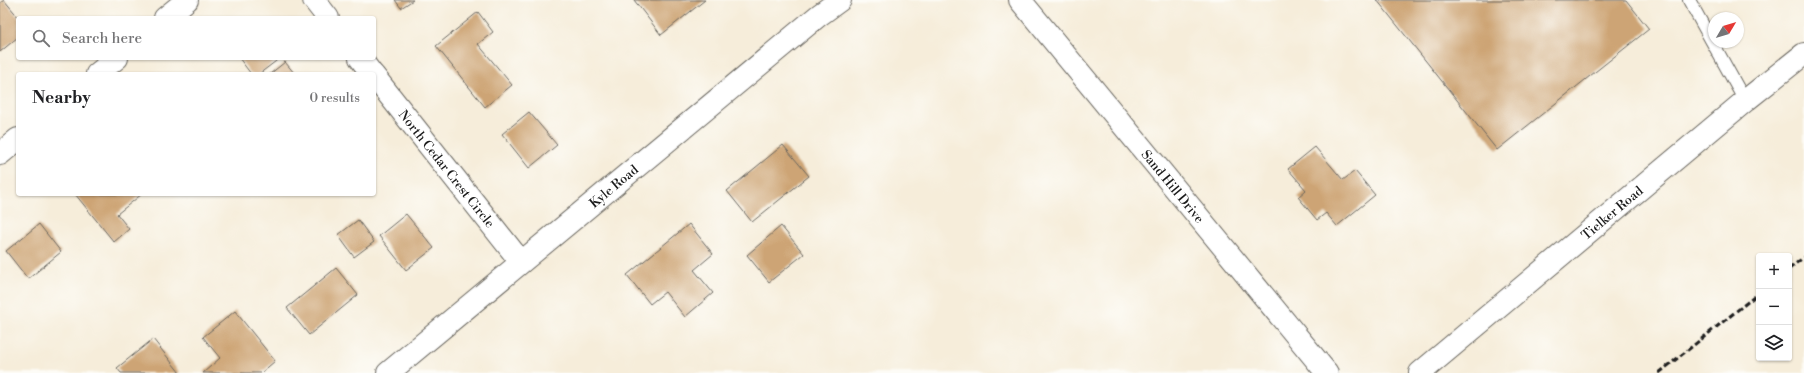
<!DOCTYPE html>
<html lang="en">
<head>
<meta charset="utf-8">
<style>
  body { margin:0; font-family:"Libre Bodoni",serif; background:#f2f2f2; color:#202124 }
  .controls { position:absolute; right:12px; bottom:12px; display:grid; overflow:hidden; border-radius:4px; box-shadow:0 1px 3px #0004 }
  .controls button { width:36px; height:36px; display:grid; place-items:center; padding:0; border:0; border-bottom:1px solid #e0e0e0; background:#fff; color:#202124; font:20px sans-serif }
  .compass { position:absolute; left:1708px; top:12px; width:36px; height:36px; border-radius:50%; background:#fff; box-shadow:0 1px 3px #0004; rotate:52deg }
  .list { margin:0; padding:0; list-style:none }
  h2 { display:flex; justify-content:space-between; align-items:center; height:52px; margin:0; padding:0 16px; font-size:17px }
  h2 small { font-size:13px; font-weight:400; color:#757577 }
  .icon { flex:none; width:22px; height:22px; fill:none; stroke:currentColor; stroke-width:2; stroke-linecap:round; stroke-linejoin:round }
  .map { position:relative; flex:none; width:1804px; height:373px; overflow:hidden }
  .search { position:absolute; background:#fff; box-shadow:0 1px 3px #0004; left:16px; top:16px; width:360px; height:44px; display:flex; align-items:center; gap:10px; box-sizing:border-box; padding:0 14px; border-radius:4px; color:#757577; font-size:15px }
  .panel { position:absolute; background:#fff; box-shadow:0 1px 3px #0004; left:16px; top:72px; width:360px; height:124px; border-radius:4px }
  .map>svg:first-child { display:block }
  .building { fill:#cda474 }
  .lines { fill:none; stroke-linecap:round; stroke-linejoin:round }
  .lane-casing { stroke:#68655e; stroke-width:14 }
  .street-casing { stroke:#68655e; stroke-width:24 }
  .lane { stroke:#fff; stroke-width:12 }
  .street { stroke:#fff; stroke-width:22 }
  .rail { stroke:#1c1c1c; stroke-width:3; stroke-dasharray:6 3; stroke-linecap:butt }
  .labels { text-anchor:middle; stroke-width:3; stroke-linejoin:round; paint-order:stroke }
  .street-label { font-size:13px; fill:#1c1c1c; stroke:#fdfcf7 }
</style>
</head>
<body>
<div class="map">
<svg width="1804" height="373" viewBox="0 0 1804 373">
  <rect width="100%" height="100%" fill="#fdfcf7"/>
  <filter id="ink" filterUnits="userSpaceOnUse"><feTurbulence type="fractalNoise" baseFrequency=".025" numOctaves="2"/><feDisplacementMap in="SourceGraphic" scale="8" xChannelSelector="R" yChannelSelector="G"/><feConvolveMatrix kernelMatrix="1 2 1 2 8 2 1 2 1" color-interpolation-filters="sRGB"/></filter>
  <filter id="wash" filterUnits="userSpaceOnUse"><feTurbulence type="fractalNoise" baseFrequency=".012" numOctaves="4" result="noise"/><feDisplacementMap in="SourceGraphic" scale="16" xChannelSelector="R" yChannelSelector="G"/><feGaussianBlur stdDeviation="0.9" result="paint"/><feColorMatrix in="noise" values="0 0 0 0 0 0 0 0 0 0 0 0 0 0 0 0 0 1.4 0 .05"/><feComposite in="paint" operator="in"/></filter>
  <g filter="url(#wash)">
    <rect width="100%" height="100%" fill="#f6edda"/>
    <g id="blocks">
      <g class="building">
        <path d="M 4,0 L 19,18 L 18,37 L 0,52 L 0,3 Z"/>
        <path d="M 395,0 L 413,0 L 401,8 Z"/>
        <path d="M 634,0 L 705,0 L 661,35 Z"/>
        <path d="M 1377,0 L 1626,0 L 1649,29 L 1497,150 Z"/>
        <path d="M 478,12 L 493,32 L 478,44 L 512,85 L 485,107 L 436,46 Z"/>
        <path d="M 239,58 L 280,58 L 259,74 L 251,74 Z"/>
        <path d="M 285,62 L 295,74 L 270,74 Z"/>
        <path d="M 529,112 L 557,145 L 529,168 L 502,134 Z"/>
        <path d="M 783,145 L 809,176 L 752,222 L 727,191 Z"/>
        <path d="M 1315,147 L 1343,180 L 1355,171 L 1375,195 L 1337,226 L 1326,213 L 1317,220 L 1298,197 L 1306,190 L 1288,169 Z"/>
        <path d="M 75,194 L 142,194 L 117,214 L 129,229 L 114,242 Z"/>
        <path d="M 406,214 L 434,248 L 406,270 L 379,236 Z"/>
        <path d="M 358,220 L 374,242 L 354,257 L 338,235 Z"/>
        <path d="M 39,224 L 61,252 L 28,279 L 6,251 Z"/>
        <path d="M 689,224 L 713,254 L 694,270 L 713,293 L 685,317 L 665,292 L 650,304 L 627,275 Z"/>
        <path d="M 781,226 L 804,254 L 769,282 L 747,255 Z"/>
        <path d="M 336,268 L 358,295 L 309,335 L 287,308 Z"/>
        <path d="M 235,311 L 275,361 L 261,373 L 203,373 L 220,358 L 203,337 Z"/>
        <path d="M 153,339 L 180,373 L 121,373 L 117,368 Z"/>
      </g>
    </g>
  </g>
  <g filter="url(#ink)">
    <use href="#blocks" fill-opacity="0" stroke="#68655e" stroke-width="1"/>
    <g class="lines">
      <g class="lane-casing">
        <path id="lane" d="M 1689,0 L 1745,101"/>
      </g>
      <g class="street-casing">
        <g id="street">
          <path d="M 314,0 L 328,18"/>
          <path id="s1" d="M 1020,0 L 1327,373"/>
          <path d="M 165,18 L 187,0"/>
          <path d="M 360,58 L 372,74"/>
          <path d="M 97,74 L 117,58"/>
          <path id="s2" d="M 374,76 L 521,262"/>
          <path d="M 0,154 L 18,139"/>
          <path id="s3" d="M 388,373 L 818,16 L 840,0"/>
          <path id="s4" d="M 1420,373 L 1745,101 L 1804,54"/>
        </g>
      </g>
      <use href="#lane" class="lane"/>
      <use href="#street" class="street"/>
      <g class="rail">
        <path d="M 1789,269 L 1804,257"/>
        <path d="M 1659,373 L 1759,293"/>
      </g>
    </g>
  </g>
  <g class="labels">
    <g class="street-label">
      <text dy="5" stroke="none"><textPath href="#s2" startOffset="118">North Cedar Crest Circle</textPath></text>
      <text dy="5" stroke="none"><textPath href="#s3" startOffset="293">Kyle Road</textPath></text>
      <text dy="5" stroke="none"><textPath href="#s1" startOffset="241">Sand Hill Drive</textPath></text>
      <text dy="5" stroke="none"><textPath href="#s4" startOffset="250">Tielker Road</textPath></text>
    </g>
  </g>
</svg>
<div class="controls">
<button>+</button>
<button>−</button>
<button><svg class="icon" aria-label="layers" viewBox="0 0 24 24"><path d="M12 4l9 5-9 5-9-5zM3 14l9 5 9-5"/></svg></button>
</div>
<svg class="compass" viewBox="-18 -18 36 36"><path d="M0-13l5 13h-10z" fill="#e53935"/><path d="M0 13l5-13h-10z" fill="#757577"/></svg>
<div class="search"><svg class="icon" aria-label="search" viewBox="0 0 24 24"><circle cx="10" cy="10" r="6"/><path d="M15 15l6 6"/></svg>Search here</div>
<section class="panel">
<h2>Nearby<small>0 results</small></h2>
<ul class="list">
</ul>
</section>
</div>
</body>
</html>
